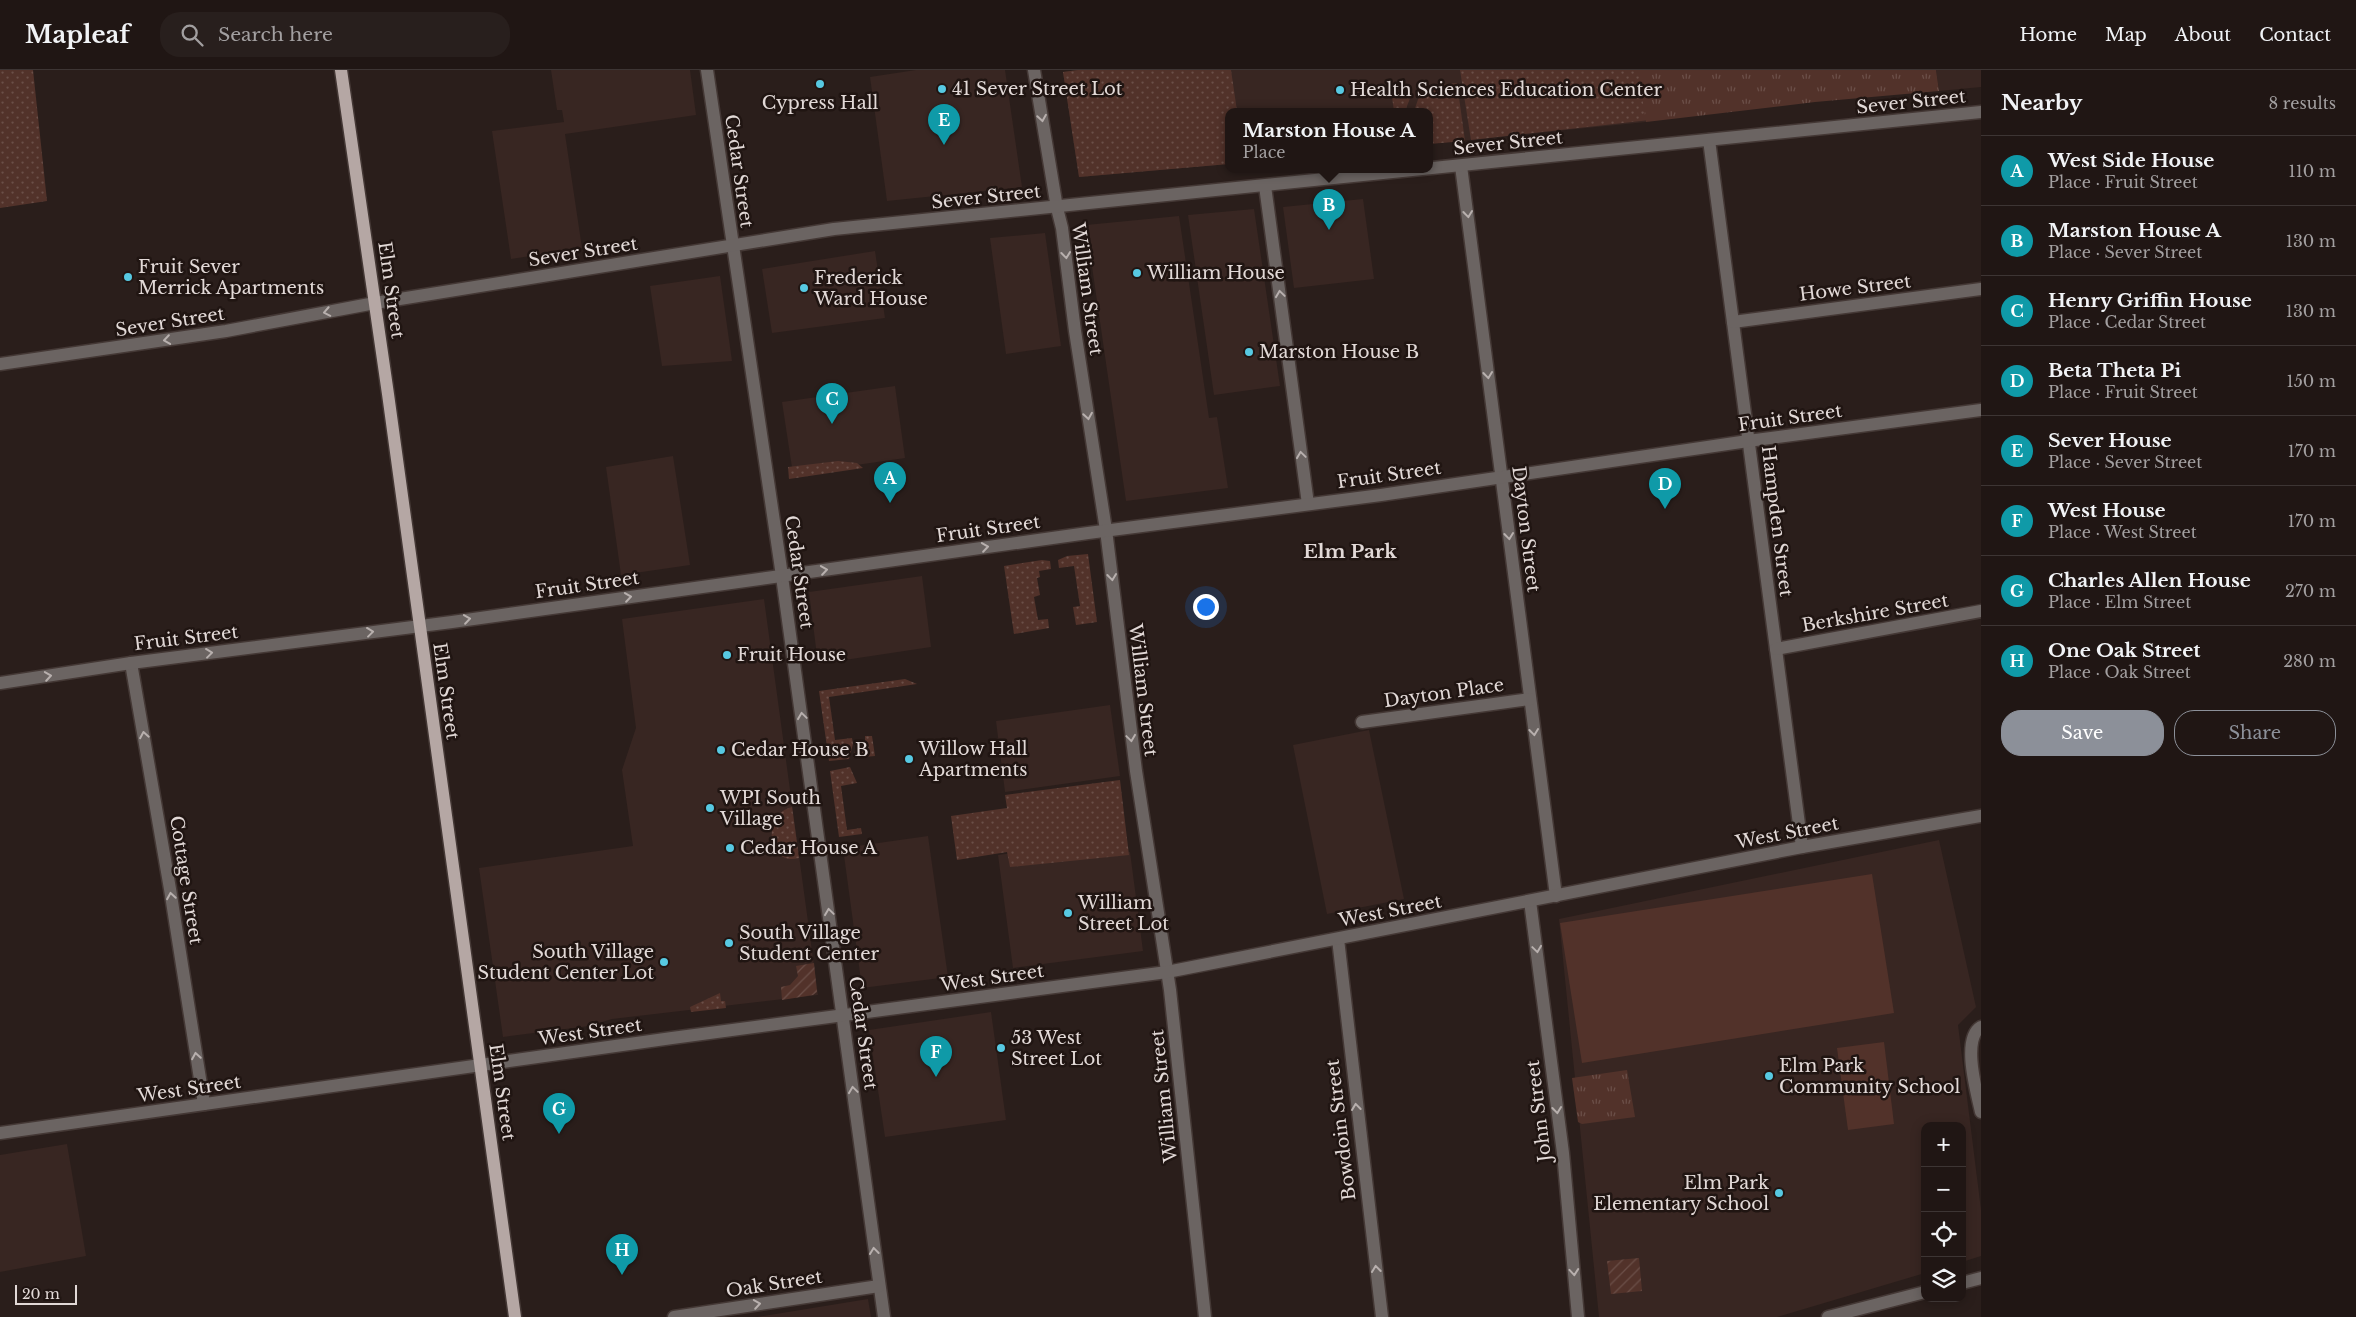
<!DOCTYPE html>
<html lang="en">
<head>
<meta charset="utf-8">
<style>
  body { margin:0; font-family:"Libre Baskerville",serif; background:#281f1d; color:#f1f3f6 }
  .controls { position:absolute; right:15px; bottom:15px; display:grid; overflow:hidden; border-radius:10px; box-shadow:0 2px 12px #0003 }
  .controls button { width:45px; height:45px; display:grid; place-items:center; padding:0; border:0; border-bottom:1px solid #3d3534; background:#201614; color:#f1f3f6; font:25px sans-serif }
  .scale { position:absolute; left:15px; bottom:12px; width:62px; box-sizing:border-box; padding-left:5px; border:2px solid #e2d9d7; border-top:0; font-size:14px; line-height:18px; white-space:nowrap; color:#e2d9d7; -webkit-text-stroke:4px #201512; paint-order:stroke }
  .you { position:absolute; left:1205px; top:536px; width:18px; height:18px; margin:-12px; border:4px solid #fff; border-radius:50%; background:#1a73e8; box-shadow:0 0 0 8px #1a73e833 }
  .badge { display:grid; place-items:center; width:32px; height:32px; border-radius:50%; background:#8c9099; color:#fff; font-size:16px; font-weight:700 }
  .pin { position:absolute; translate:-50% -41px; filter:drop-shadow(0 1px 2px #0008) }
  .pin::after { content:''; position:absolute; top:26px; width:18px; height:15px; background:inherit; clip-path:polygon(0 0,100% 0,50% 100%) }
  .popup { position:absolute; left:1225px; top:38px; width:208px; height:65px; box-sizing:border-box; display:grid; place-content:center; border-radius:10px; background:#201614; filter:drop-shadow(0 1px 4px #0005); font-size:16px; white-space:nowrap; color:#a29fa0 }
  .popup b { font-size:19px; color:#f1f3f6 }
  .popup::after { content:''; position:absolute; left:50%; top:100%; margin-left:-10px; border:10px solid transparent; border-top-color:#201614 }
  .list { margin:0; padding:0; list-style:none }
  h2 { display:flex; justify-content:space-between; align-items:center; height:65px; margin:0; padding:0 20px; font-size:21px }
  h2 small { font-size:16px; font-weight:400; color:#a29fa0 }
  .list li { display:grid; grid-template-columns:32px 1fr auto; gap:15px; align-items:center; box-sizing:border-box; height:70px; padding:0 20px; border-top:1px solid #3d3534 }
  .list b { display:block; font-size:19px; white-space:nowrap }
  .list p { margin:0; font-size:16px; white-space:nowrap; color:#a29fa0 }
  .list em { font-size:16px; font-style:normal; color:#a29fa0 }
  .actions { display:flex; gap:10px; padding:15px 20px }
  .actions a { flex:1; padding:11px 0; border:1px solid #8c9099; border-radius:20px; text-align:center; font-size:18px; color:#8c9099 }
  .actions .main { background:#8c9099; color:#fff }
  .icon { flex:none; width:28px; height:28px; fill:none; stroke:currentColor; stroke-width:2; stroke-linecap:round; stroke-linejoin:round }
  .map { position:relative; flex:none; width:1981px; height:1247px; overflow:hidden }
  header { display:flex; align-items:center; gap:30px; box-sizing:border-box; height:70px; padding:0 25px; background:#201614; border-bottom:1px solid #3d3534 }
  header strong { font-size:24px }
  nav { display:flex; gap:28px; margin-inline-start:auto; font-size:18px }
  .search { width:350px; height:45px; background:#281f1d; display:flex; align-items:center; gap:12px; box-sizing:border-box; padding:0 18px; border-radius:20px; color:#a29fa0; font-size:19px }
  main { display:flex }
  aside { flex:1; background:#201614 }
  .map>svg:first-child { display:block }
  .built { fill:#382622 }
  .grass { fill:url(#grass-dots) }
  .park { fill:url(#park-tufts) }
  .garden { fill:url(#garden-furrows) }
  .pitch { fill:#52322a }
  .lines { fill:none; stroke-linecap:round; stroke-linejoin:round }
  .minor-casing { stroke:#443835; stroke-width:15 }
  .major-casing { stroke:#443835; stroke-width:15 }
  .minor { stroke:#6b6462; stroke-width:12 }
  .major { stroke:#b5a7a4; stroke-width:12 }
  .oneway { stroke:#b8b0ae }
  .poi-dot { fill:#57c9e2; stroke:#201512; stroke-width:2 }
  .labels { text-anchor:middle; stroke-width:5; stroke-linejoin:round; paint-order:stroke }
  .poi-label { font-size:18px; fill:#e2d9d7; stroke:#201512; text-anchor:start }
  .street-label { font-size:18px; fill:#e2d9d7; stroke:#201512 }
  .neighbourhood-label { font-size:19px; font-weight:bold; fill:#e2d9d7; stroke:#201512 }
</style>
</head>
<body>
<header>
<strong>Mapleaf</strong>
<div class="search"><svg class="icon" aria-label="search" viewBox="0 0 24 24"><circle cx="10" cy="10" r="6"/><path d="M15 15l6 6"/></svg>Search here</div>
<nav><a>Home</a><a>Map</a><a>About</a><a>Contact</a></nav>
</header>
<main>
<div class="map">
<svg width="1981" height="1247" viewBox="0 0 1981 1247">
  <defs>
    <pattern id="grass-dots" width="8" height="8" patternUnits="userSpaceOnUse" patternTransform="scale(1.25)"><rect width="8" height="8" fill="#52322a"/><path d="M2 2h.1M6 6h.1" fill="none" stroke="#6b4f48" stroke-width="1.8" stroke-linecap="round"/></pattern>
    <pattern id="park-tufts" width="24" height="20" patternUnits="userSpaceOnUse" patternTransform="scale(1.25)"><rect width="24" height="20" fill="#52322a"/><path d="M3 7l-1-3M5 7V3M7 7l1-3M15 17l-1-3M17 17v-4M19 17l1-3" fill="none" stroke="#6b4f48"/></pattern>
    <pattern id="garden-furrows" width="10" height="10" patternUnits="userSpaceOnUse" patternTransform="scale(1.25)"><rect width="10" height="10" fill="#52322a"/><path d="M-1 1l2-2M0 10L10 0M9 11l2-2" fill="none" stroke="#6b4f48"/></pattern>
  </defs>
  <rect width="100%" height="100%" fill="#2a1e1b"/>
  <g class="built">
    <path d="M 551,0 L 690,0 L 696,45 L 565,64 L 582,178 L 511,189 L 492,61 L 564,52 L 562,40 L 557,40 Z"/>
    <path d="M 916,0 L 1005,0 L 1022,117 L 887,131 L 870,7 Z"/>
    <path d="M 1078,0 L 1638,0 L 1646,52 L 1429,74 L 1429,41 L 1229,41 L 1229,94 L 1079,107 L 1063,2 Z"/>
    <path d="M 1936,0 L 1981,0 L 1981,17 L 1939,21 Z"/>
    <path d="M 1363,129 L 1374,209 L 1294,218 L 1283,137 Z"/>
    <path d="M 1254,139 L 1280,316 L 1214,325 L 1188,145 Z"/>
    <path d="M 1179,146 L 1209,348 L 1217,347 L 1228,418 L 1126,431 L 1086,155 Z"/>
    <path d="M 1045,163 L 1061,276 L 1006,284 L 990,168 Z"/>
    <path d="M 875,181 L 885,248 L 772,263 L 762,199 Z"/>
    <path d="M 720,206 L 732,291 L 662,296 L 650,216 Z"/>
    <path d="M 895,316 L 905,388 L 793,404 L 782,332 Z"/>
    <path d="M 673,386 L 690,495 L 621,505 L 606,397 Z"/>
    <path d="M 922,506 L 931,577 L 818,594 L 809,522 Z"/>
    <path d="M 764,529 L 818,925 L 612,949 L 589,956 L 503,967 L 479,798 L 633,776 L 622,700 L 636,658 L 622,549 Z"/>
    <path d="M 1110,635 L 1120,706 L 1005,722 L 996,651 Z"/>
    <path d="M 1369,660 L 1404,829 L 1327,844 L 1293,675 Z"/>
    <path d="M 928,766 L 948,907 L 862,918 L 843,778 Z"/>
    <path d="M 1939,770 L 1976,937 L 1958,955 L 1981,1140 L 1981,1186 L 1962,1192 L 1962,1056 L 1925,1056 L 1925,1203 L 1777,1247 L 1599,1247 L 1559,849 Z"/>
    <path d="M 1063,776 L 1065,791 L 1130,782 L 1143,881 L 1013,898 L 998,785 Z"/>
    <path d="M 991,942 L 1006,1050 L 885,1067 L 869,960 Z"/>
    <path d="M 67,1074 L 86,1186 L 0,1202 L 0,1085 Z"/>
    <path d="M 868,1229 L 871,1247 L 757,1247 Z"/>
  </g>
  <g class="grass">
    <path d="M 0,0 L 33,0 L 47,131 L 0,138 Z"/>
    <path d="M 1078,0 L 1231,0 L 1237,41 L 1229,41 L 1229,94 L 1079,107 L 1063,2 Z"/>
    <path d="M 1460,0 L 1655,0 L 1767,37 L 1471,70 Z"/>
    <path d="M 1457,13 L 1465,71 L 1429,74 L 1429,41 L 1414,41 L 1422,18 Z"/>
    <path d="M 1411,19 L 1408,26 L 1411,26 L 1405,41 L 1394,41 L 1392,27 L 1397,26 L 1396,22 Z"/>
    <path d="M 838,391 L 857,393 L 863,398 L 789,409 L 788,397 Z"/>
    <path d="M 1088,484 L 1097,552 L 1076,555 L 1073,537 L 1080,536 L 1074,496 L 1059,498 L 1058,490 L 1067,486 Z"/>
    <path d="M 1042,490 L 1050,491 L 1051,499 L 1039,501 L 1040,507 L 1037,508 L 1040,525 L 1034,527 L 1038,550 L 1048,549 L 1049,558 L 1014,564 L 1004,496 Z"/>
    <path d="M 905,609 L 917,614 L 829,627 L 835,670 L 852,668 L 853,674 L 849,689 L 829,691 L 819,621 Z"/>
    <path d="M 865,666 L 872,666 L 875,686 L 853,688 L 857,674 L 865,672 Z"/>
    <path d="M 850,697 L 857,713 L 841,716 L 847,760 L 861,758 L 862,764 L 839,767 L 830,701 Z"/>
    <path d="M 1120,710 L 1129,785 L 1010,797 L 1007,782 L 957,790 L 951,746 L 1007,738 L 1005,725 Z"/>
    <path d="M 792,737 L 799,788 C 766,797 762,744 792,737 Z"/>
    <path d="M 720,923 L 721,931 L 725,931 L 726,938 L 691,942 L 690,937 Z"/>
  </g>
  <g class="park">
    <path d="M 1638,0 L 1936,0 L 1939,21 L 1815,32 L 1646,52 Z"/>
    <path d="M 1627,1000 L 1635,1047 L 1582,1054 L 1578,1052 L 1572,1008 Z"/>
  </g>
  <g class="garden">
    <path d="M 814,893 L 817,922 L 813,925 L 782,930 L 781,917 L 790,915 L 798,906 L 796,896 Z"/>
    <path d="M 1639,1188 L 1642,1221 L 1611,1224 L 1607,1191 Z"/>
  </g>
  <g class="pitch">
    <path d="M 1872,804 L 1894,943 L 1582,993 L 1560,853 Z"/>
    <path d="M 1884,972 L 1894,1054 L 1848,1060 L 1837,978 Z"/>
  </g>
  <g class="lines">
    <g class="minor-casing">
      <g id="minor">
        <path d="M 707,0 L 780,492 L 884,1247"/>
        <path d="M 1034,0 L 1057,138 L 1062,158 L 1075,261 L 1106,460 L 1136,701 L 1170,920 L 1205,1247"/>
        <path d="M 1709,70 L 1802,777"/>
        <path d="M 1461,96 L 1556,826"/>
        <path d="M 1265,116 L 1308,434"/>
        <path d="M 1733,252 L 1981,219"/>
        <path d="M 0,294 L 226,261 L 375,233 L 834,159 L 1981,42"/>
        <path d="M 1776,579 L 1981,541"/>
        <path d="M 131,593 L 170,819 L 204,1034"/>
        <path d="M 0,613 L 131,593 L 452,552 L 1088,463 L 1381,425 L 1748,371 L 1981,340"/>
        <path d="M 1362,652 L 1530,629"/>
        <path d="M 1530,831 L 1563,1083 L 1578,1247"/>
        <path d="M 1338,869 L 1382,1247"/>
        <path d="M 1981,957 C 1961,969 1977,1023 1981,1042"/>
        <path d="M 0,1063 L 672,968 L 1167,902 L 1802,777 L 1981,746"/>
        <path d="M 1962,1213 L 1981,1208"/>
        <path d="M 674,1247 L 879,1216"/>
        <path d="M 1828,1247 L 1925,1222"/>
      </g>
    </g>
    <g class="major-casing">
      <path id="major" d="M 341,0 L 388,324 L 515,1247"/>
    </g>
    <use href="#minor" class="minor"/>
    <use href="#major" class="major"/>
  </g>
  <defs><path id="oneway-chevron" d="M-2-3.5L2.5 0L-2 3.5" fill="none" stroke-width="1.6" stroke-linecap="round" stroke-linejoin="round" transform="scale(1.25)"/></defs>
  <g class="oneway">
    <use href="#oneway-chevron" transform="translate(1042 48) rotate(81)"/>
    <use href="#oneway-chevron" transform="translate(1468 144) rotate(83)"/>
    <use href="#oneway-chevron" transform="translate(1066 185) rotate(83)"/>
    <use href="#oneway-chevron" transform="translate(1280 224) rotate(-98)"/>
    <use href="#oneway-chevron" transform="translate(327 242) rotate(169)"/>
    <use href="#oneway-chevron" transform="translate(167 270) rotate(172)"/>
    <use href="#oneway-chevron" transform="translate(1488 305) rotate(83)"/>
    <use href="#oneway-chevron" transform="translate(1088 346) rotate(81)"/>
    <use href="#oneway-chevron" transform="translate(1301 385) rotate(-98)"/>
    <use href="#oneway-chevron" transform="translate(1509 466) rotate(83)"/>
    <use href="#oneway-chevron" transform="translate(985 477) rotate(-8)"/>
    <use href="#oneway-chevron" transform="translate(824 500) rotate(-8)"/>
    <use href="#oneway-chevron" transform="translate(1112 507) rotate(83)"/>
    <use href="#oneway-chevron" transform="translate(628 527) rotate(-8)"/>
    <use href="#oneway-chevron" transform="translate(467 549) rotate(-8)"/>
    <use href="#oneway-chevron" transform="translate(370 562) rotate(-7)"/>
    <use href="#oneway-chevron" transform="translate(209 583) rotate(-7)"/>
    <use href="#oneway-chevron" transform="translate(48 606) rotate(-9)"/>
    <use href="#oneway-chevron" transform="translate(802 646) rotate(-98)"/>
    <use href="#oneway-chevron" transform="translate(1534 662) rotate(83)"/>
    <use href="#oneway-chevron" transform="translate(144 665) rotate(-100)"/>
    <use href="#oneway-chevron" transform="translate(1131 668) rotate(82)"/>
    <use href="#oneway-chevron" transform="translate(171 826) rotate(-99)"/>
    <use href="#oneway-chevron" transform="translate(829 842) rotate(-98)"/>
    <use href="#oneway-chevron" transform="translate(1537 879) rotate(82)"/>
    <use href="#oneway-chevron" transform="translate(196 986) rotate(-99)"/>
    <use href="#oneway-chevron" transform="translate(853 1020) rotate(-98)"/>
    <use href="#oneway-chevron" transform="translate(1356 1037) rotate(-97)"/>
    <use href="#oneway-chevron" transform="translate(1557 1040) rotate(83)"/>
    <use href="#oneway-chevron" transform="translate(874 1181) rotate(-97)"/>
    <use href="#oneway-chevron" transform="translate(1376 1199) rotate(-97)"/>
    <use href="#oneway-chevron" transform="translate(1574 1202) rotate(85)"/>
    <use href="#oneway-chevron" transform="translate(757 1234) rotate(-9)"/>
  </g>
  <g class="poi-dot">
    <circle cx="820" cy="14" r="5"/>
    <circle cx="942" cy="19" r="5"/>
    <circle cx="1340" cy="20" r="5"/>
    <circle cx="1137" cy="203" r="5"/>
    <circle cx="128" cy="207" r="5"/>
    <circle cx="804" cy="218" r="5"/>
    <circle cx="1249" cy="282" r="5"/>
    <circle cx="727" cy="585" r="5"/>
    <circle cx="721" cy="680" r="5"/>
    <circle cx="909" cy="689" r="5"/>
    <circle cx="710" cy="738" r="5"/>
    <circle cx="730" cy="778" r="5"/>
    <circle cx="1068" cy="843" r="5"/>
    <circle cx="729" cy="873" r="5"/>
    <circle cx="664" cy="892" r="5"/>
    <circle cx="1001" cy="978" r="5"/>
    <circle cx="1769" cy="1006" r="5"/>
    <circle cx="1779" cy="1123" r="5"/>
  </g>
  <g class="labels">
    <g class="poi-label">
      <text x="952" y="25">41 Sever Street Lot</text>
      <text x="1350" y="26">Health Sciences Education Center</text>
      <text x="820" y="39" text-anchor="middle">Cypress Hall</text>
      <text x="138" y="203">Fruit Sever<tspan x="138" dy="21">Merrick Apartments</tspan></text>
      <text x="1147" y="209">William House</text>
      <text x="814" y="214">Frederick<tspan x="814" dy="21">Ward House</tspan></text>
      <text x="1259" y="288">Marston House B</text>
      <text x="737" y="591">Fruit House</text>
      <text x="919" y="685">Willow Hall<tspan x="919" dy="21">Apartments</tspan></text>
      <text x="731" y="686">Cedar House B</text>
      <text x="720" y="734">WPI South<tspan x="720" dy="21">Village</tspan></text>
      <text x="740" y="784">Cedar House A</text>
      <text x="1078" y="839">William<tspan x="1078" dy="21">Street Lot</tspan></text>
      <text x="739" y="869">South Village<tspan x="739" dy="21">Student Center</tspan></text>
      <text x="654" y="888" text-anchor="end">South Village<tspan x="654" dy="21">Student Center Lot</tspan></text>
      <text x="1011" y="974">53 West<tspan x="1011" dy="21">Street Lot</tspan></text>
      <text x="1779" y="1002">Elm Park<tspan x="1779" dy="21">Community School</tspan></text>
      <text x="1769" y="1119" text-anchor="end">Elm Park<tspan x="1769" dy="21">Elementary School</tspan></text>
    </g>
    <g class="street-label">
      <text transform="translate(1911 32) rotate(-6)" y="6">Sever Street</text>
      <text transform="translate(1508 73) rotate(-6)" y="6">Sever Street</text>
      <text transform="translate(739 101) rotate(82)" y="6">Cedar Street</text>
      <text transform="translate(986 127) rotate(-6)" y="6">Sever Street</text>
      <text transform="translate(583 182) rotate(-9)" y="6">Sever Street</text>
      <text transform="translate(1855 218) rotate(-7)" y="6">Howe Street</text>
      <text transform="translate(1087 219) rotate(82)" y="6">William Street</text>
      <text transform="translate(391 220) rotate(82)" y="6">Elm Street</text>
      <text transform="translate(170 252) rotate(-9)" y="6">Sever Street</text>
      <text transform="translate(1790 348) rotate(-8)" y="6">Fruit Street</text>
      <text transform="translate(1389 405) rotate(-8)" y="6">Fruit Street</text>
      <text transform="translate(1777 451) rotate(83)" y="6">Hampden Street</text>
      <text transform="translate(988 459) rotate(-8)" y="6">Fruit Street</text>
      <text transform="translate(1526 459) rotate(83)" y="6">Dayton Street</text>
      <text transform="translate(799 502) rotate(82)" y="6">Cedar Street</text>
      <text transform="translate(587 515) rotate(-8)" y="6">Fruit Street</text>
      <text transform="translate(1875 543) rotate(-10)" y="6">Berkshire Street</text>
      <text transform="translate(186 568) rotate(-7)" y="6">Fruit Street</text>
      <text transform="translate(1143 620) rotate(83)" y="6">William Street</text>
      <text transform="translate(446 621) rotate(82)" y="6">Elm Street</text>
      <text transform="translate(1444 623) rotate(-8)" y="6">Dayton Place</text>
      <text transform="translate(1787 763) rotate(-11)" y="6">West Street</text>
      <text transform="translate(186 810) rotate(81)" y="6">Cottage Street</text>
      <text transform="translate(1390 841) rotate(-11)" y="6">West Street</text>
      <text transform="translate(992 908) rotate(-8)" y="6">West Street</text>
      <text transform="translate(590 962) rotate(-8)" y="6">West Street</text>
      <text transform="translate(863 963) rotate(82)" y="6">Cedar Street</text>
      <text transform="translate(189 1019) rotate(-8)" y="6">West Street</text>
      <text transform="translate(502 1022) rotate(82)" y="6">Elm Street</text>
      <text transform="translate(1164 1026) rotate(-96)" y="6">William Street</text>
      <text transform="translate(1539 1041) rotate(-97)" y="6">John Street</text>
      <text transform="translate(1341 1060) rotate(-97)" y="6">Bowdoin Street</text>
      <text transform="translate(774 1214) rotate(-9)" y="6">Oak Street</text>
    </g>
    <g class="neighbourhood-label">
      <text x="1350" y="488">Elm Park</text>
    </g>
  </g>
</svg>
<div class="controls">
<button>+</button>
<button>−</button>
<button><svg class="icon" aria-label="locate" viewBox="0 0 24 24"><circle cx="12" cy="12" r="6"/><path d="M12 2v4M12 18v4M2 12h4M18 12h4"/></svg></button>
<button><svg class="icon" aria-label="layers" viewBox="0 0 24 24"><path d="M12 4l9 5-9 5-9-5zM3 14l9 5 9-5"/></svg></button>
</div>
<div class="scale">20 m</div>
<div class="you"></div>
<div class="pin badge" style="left:890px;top:433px;background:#0f9aa8">A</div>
<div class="pin badge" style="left:1329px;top:160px;background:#0f9aa8">B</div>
<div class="popup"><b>Marston House A</b>Place</div>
<div class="pin badge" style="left:832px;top:354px;background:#0f9aa8">C</div>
<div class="pin badge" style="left:1665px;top:439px;background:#0f9aa8">D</div>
<div class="pin badge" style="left:944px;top:75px;background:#0f9aa8">E</div>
<div class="pin badge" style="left:936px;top:1007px;background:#0f9aa8">F</div>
<div class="pin badge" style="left:559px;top:1064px;background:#0f9aa8">G</div>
<div class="pin badge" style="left:622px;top:1205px;background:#0f9aa8">H</div>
</div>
<aside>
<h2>Nearby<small>8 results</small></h2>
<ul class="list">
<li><span class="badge" style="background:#0f9aa8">A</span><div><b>West Side House</b><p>Place · Fruit Street</p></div><em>110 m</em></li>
<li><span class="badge" style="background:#0f9aa8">B</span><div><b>Marston House A</b><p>Place · Sever Street</p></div><em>130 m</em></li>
<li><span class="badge" style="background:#0f9aa8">C</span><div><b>Henry Griffin House</b><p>Place · Cedar Street</p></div><em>130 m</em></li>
<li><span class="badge" style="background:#0f9aa8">D</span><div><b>Beta Theta Pi</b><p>Place · Fruit Street</p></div><em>150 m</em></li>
<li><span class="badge" style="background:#0f9aa8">E</span><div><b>Sever House</b><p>Place · Sever Street</p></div><em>170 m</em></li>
<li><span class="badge" style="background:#0f9aa8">F</span><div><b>West House</b><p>Place · West Street</p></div><em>170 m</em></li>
<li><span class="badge" style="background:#0f9aa8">G</span><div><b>Charles Allen House</b><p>Place · Elm Street</p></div><em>270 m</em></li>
<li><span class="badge" style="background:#0f9aa8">H</span><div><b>One Oak Street</b><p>Place · Oak Street</p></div><em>280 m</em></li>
</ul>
<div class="actions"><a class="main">Save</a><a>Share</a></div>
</aside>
</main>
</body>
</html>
